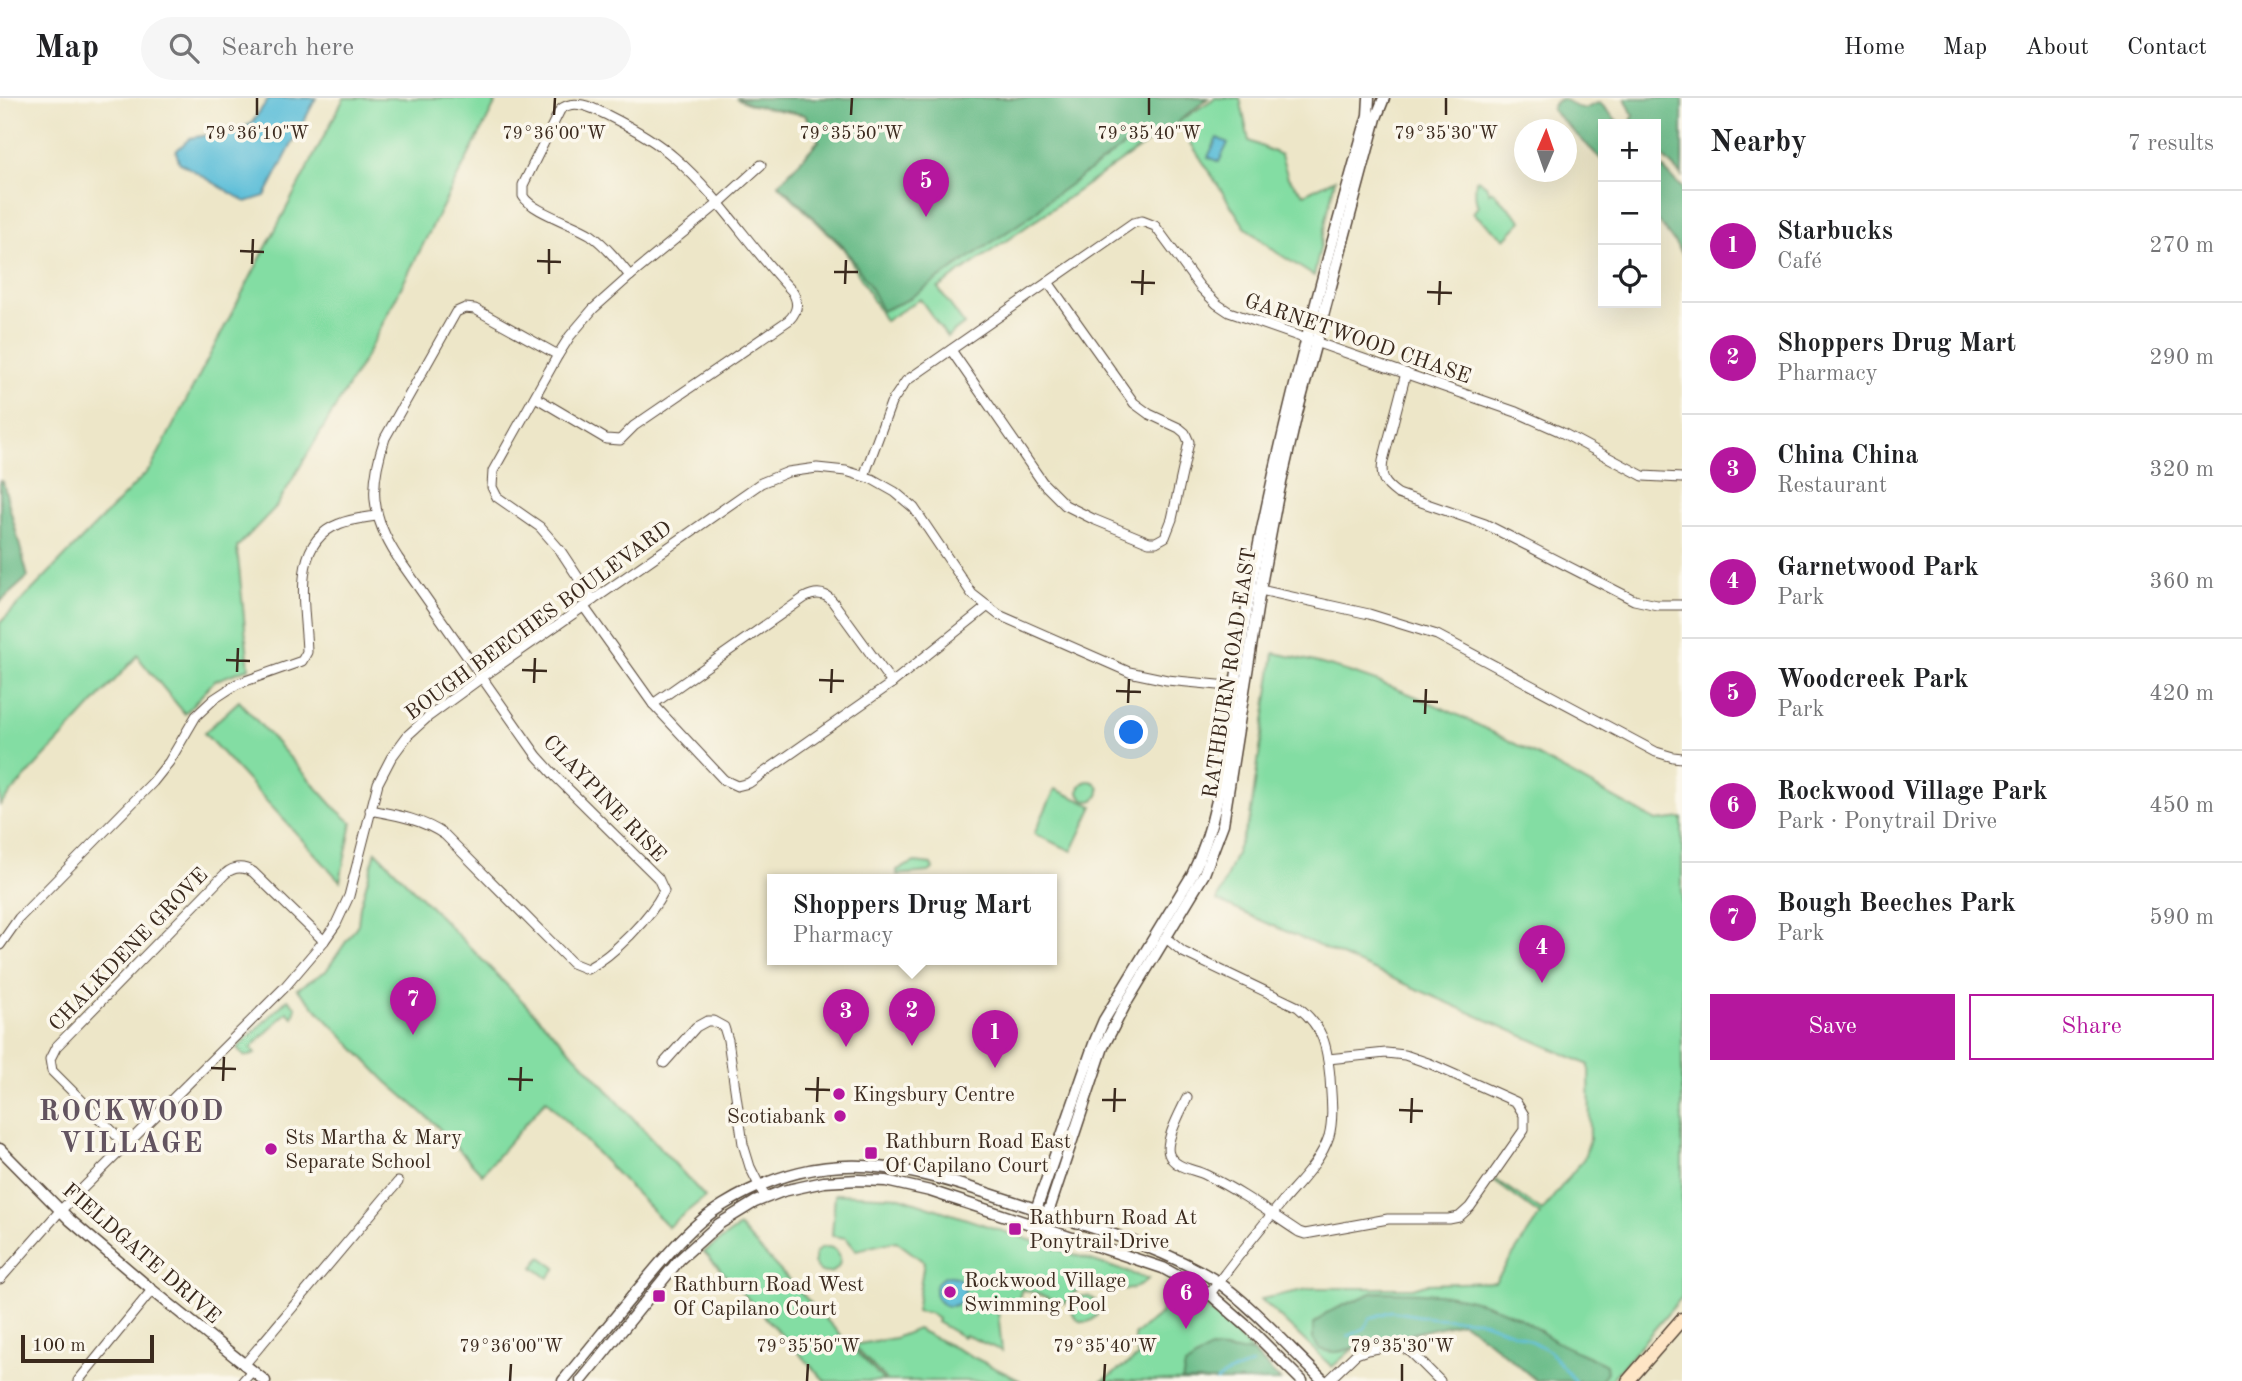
<!DOCTYPE html>
<html lang="en">
<head>
<meta charset="utf-8">
<style>
  body { margin:0; font-family:"Old Standard TT",serif; background:#f6f6f6; color:#202124 }
  .controls { position:absolute; right:21px; top:21px; display:grid; overflow:hidden; border-radius:0px; box-shadow:0 7px 28px #0002 }
  .controls button { width:63px; height:63px; display:grid; place-items:center; padding:0; border:0; border-bottom:2px solid #e0e0e0; background:#fff; color:#202124; font:35px sans-serif }
  .compass { position:absolute; left:1514px; top:21px; width:63px; height:63px; border-radius:50%; background:#fff; box-shadow:0 7px 28px #0002; rotate:2deg }
  .scale { position:absolute; left:21px; bottom:18px; width:133px; box-sizing:border-box; padding-left:7px; border:4px solid #3b2a1e; border-top:0; font-size:19px; line-height:24px; white-space:nowrap; color:#3b2a1e; -webkit-text-stroke:5px #fbf7ec; paint-order:stroke }
  .you { position:absolute; left:1132px; top:635px; width:24px; height:24px; margin:-18px; border:5px solid #fff; border-radius:50%; background:#1a73e8; box-shadow:0 0 0 10px #1a73e833 }
  .badge { display:grid; place-items:center; width:46px; height:46px; border-radius:50%; background:#b5179e; color:#fff; font-size:23px; font-weight:700 }
  .pin { position:absolute; translate:-50% -58px; filter:drop-shadow(0 2px 4px #0008) }
  .pin::after { content:''; position:absolute; top:37px; width:24px; height:21px; background:inherit; clip-path:polygon(0 0,100% 0,50% 100%) }
  .popup { position:absolute; left:767px; top:776px; width:290px; height:91px; box-sizing:border-box; display:grid; place-content:center; border-radius:0px; background:#fff; filter:drop-shadow(0 2px 5px #0005); font-size:23px; white-space:nowrap; color:#757577 }
  .popup b { font-size:26px; color:#202124 }
  .popup::after { content:''; position:absolute; left:50%; top:100%; margin-left:-14px; border:14px solid transparent; border-top-color:#fff }
  .list { margin:0; padding:0; list-style:none }
  h2 { display:flex; justify-content:space-between; align-items:center; height:91px; margin:0; padding:0 28px; font-size:30px }
  h2 small { font-size:23px; font-weight:400; color:#757577 }
  .list li { display:grid; grid-template-columns:46px 1fr auto; gap:21px; align-items:center; box-sizing:border-box; height:112px; padding:0 28px; border-top:2px solid #e0e0e0 }
  .list b { display:block; font-size:26px; white-space:nowrap }
  .list p { margin:0; font-size:23px; white-space:nowrap; color:#757577 }
  .list em { font-size:23px; font-style:normal; color:#757577 }
  .actions { display:flex; gap:14px; padding:21px 28px }
  .actions a { flex:1; padding:16px 0; border:2px solid #b5179e; border-radius:0px; text-align:center; font-size:24px; color:#b5179e }
  .actions .main { background:#b5179e; color:#fff }
  .icon { flex:none; width:38px; height:38px; fill:none; stroke:currentColor; stroke-width:2; stroke-linecap:round; stroke-linejoin:round }
  .map { position:relative; flex:none; width:1682px; height:1283px; overflow:hidden }
  header { display:flex; align-items:center; gap:42px; box-sizing:border-box; height:98px; padding:0 35px; background:#fff; border-bottom:2px solid #e0e0e0 }
  header strong { font-size:33px }
  nav { display:flex; gap:38px; margin-inline-start:auto; font-size:24px }
  .search { width:490px; height:63px; background:#f6f6f6; display:flex; align-items:center; gap:18px; box-sizing:border-box; padding:0 24px; border-radius:38px; color:#757577; font-size:26px }
  main { display:flex }
  aside { flex:1; background:#fff }
  .map>svg:first-child { display:block }
  .green { fill:#83dda3; stroke:#5f8460; stroke-width:2 }
  .forest { fill:#6abc89; stroke:#527354; stroke-width:2 }
  .water { fill:#5abdd8; stroke:#4a747b; stroke-width:2 }
  .lines { fill:none; stroke-linecap:round; stroke-linejoin:round }
  .stream { stroke:#5abdd8; stroke-width:2.5 }
  .minor-casing { stroke:#564638; stroke-width:11 }
  .tertiary-casing { stroke:#564638; stroke-width:13 }
  .secondary-casing { stroke:#564638; stroke-width:15 }
  .minor { stroke:#fff; stroke-width:9 }
  .tertiary { stroke:#fff; stroke-width:10 }
  .secondary { stroke:#fee5c5; stroke-width:12 }
  .ticks { fill:none; stroke:#3b2a1e; stroke-width:2.5 }
  .poi-dot { fill:#b5179e; stroke:#fbf7ec; stroke-width:2.5 }
  .labels { text-anchor:middle; stroke-width:7; stroke-linejoin:round; paint-order:stroke }
  .street-label { font-size:21px; fill:#3b2a1e; stroke:#fbf7ec }
  .poi-label { font-size:21px; fill:#3b2a1e; stroke:#fbf7ec; text-anchor:start }
  .district-label { font-size:28px; font-weight:bold; letter-spacing:2px; fill:#635460; stroke:#fbf7ec }
  .ticks-label { font-size:18px; text-anchor:middle; fill:#3b2a1e; stroke:#fbf7ec; stroke-width:7; stroke-linejoin:round; paint-order:stroke }
</style>
</head>
<body>
<header>
<strong>Map</strong>
<div class="search"><svg class="icon" aria-label="search" viewBox="0 0 24 24"><circle cx="10" cy="10" r="6"/><path d="M15 15l6 6"/></svg>Search here</div>
<nav><a>Home</a><a>Map</a><a>About</a><a>Contact</a></nav>
</header>
<main>
<div class="map">
<svg width="1682" height="1283" viewBox="0 0 1682 1283">
  <rect width="100%" height="100%" fill="#fbf7ec"/>
  <filter id="ink" filterUnits="userSpaceOnUse"><feTurbulence type="fractalNoise" baseFrequency=".0143" numOctaves="2"/><feDisplacementMap in="SourceGraphic" scale="14" xChannelSelector="R" yChannelSelector="G"/><feConvolveMatrix kernelMatrix="1 2 1 2 8 2 1 2 1" color-interpolation-filters="sRGB"/></filter>
  <filter id="wash" filterUnits="userSpaceOnUse"><feTurbulence type="fractalNoise" baseFrequency=".00686" numOctaves="4" result="noise"/><feDisplacementMap in="SourceGraphic" scale="28" xChannelSelector="R" yChannelSelector="G"/><feGaussianBlur stdDeviation="1.57" result="paint"/><feColorMatrix in="noise" values="0 0 0 0 0 0 0 0 0 0 0 0 0 0 0 0 0 1.4 0 .05"/><feComposite in="paint" operator="in"/></filter>
  <g filter="url(#wash)">
    <rect width="100%" height="100%" fill="#ede6c8"/>
    <g class="green">
      <path d="M 344,0 L 498,0 L 366,258 L 276,409 L 237,449 L 249,570 L 214,583 L 185,616 L 141,563 L 138,557 L 0,707 L 0,525 L 151,370 Z"/>
      <path d="M 807,0 L 1178,24 L 1215,0 L 1240,0 L 1249,43 L 1281,57 L 1288,80 L 1304,96 L 1335,81 L 1314,178 L 1276,154 L 1245,129 L 1177,24 L 938,190 L 964,226 L 947,239 L 920,201 L 885,223 L 844,151 L 779,87 L 819,42 Z"/>
      <path d="M 1479,82 L 1486,87 L 1489,95 L 1491,92 L 1522,123 L 1505,141 L 1473,115 L 1478,108 C 1474,101 1475,91 1476,83 Z"/>
      <path d="M 1274,555 C 1414,581 1533,656 1656,723 L 1682,720 L 1682,1199 L 1610,1283 L 1537,1283 L 1484,1239 L 1462,1224 L 1361,1247 L 1355,1249 L 1332,1269 L 1261,1201 L 1313,1190 L 1413,1190 L 1426,1186 L 1495,1184 L 1540,1117 L 1495,1084 L 1496,1082 L 1542,1113 L 1584,1060 L 1590,1041 L 1589,967 L 1217,803 L 1250,720 Z"/>
      <path d="M 239,603 L 336,711 L 352,725 L 340,783 L 204,635 Z"/>
      <circle cx="1089" cy="693" r="10"/>
      <path d="M 1055,691 L 1093,708 L 1072,753 L 1034,736 Z"/>
      <path d="M 376,753 L 579,961 L 705,1099 L 668,1129 L 546,1002 L 482,1076 L 433,1024 L 386,983 L 297,891 L 326,873 L 358,826 L 360,808 Z"/>
      <path d="M 915,764 L 931,766 L 933,771 L 929,774 L 897,777 L 897,772 Z"/>
      <path d="M 288,901 L 296,909 L 293,919 L 287,914 L 251,950 L 255,956 L 250,958 L 244,958 L 237,950 Z"/>
      <path d="M 835,1096 L 900,1099 L 1148,1181 C 1126,1203 1108,1184 1083,1186 L 1065,1205 L 1022,1191 L 1016,1209 L 998,1213 L 1002,1253 L 965,1237 L 963,1239 L 937,1224 L 938,1221 L 929,1215 L 916,1213 L 924,1164 L 896,1143 L 856,1152 L 846,1140 L 832,1138 Z"/>
      <path d="M 739,1129 L 884,1283 L 825,1283 L 704,1154 Z"/>
      <circle cx="827" cy="1162" r="13"/>
      <path d="M 541,1159 L 556,1170 L 548,1180 L 533,1169 Z"/>
      <path d="M 1167,1187 C 1208,1203 1237,1238 1267,1269 L 1252,1266 L 1222,1283 L 1102,1283 L 1138,1259 L 1134,1237 L 1162,1215 L 1161,1196 Z"/>
      <circle cx="1085" cy="1211" r="13"/>
      <path d="M 917,1231 L 1021,1283 L 887,1283 L 853,1247 L 895,1240 Z"/>
    </g>
    <g class="forest">
      <path d="M 736,0 L 1208,0 L 1178,24 L 1175,34 L 1148,38 L 1124,48 L 1047,103 L 1035,115 L 907,202 L 882,213 L 869,187 L 844,149 L 779,86 L 819,43 L 805,17 L 752,7 Z"/>
      <path d="M 1625,0 L 1682,0 L 1682,78 L 1656,52 L 1656,26 L 1630,26 L 1633,17 Z"/>
      <path d="M 1561,1 C 1569,2 1576,11 1583,11 C 1590,10 1592,5 1600,5 L 1620,26 L 1603,26 L 1603,63 L 1552,12 L 1554,6 Z"/>
      <path d="M 1656,63 L 1682,90 L 1682,155 L 1656,120 Z"/>
      <path d="M 0,383 L 3,384 L 28,479 L 0,504 Z"/>
      <path d="M 1374,1194 C 1428,1194 1465,1194 1516,1218 C 1531,1225 1543,1236 1557,1244 C 1573,1253 1590,1258 1606,1267 L 1607,1274 L 1600,1283 L 1537,1283 L 1484,1239 L 1462,1224 L 1361,1247 C 1344,1253 1336,1257 1319,1251 L 1313,1241 L 1313,1227 L 1326,1215 Z"/>
      <path d="M 1210,1251 L 1253,1254 L 1281,1283 L 1182,1283 L 1185,1268 Z"/>
    </g>
    <g class="water">
      <path d="M 269,0 L 316,0 L 265,98 L 246,104 L 179,64 L 176,53 L 190,40 L 237,32 L 251,26 Z"/>
      <path d="M 1217,40 L 1228,45 L 1219,64 L 1208,59 Z"/>
      <circle cx="950" cy="1193" r="15"/>
    </g>
    <g class="lines">
      <g class="stream">
        <path d="M 1348,1238 L 1365,1230 L 1370,1220 L 1391,1213 L 1432,1220 L 1478,1222 L 1524,1239 L 1548,1252 L 1575,1283"/>
        <path d="M 1217,1283 L 1226,1276 L 1252,1266"/>
      </g>
    </g>
  </g>
  <g filter="url(#ink)">
    <g class="lines">
      <g class="minor-casing">
        <g id="minor">
          <path d="M 951,252 L 1043,385 L 1065,407 L 1093,421 L 1149,444 L 1156,444 L 1165,439 L 1172,421 L 1189,344 L 1185,335 L 1179,330 L 1149,316 L 1134,305 L 1048,184"/>
          <path d="M 1406,275 L 1383,363 C 1380,380 1384,386 1398,396 L 1485,426 L 1634,502 L 1657,507 L 1682,507"/>
          <path d="M 535,299 L 606,341 L 620,342 L 634,328 L 789,222 C 798,213 799,204 792,193 C 751,151 720,99 675,60 C 655,42 631,29 607,17 C 591,9 573,0 560,12 L 523,87 L 523,98 C 531,113 574,126 591,137 C 606,148 618,163 630,178"/>
          <path d="M 864,378 L 891,305 L 906,283 L 1133,125 L 1142,123 L 1155,128 L 1200,189 L 1217,206 L 1229,214 L 1516,314 L 1559,333 L 1643,378 L 1682,380"/>
          <path d="M 1256,491 L 1369,516 L 1437,537 L 1656,654 L 1673,659 L 1682,660"/>
          <path d="M 593,502 L 560,452 L 540,429 L 497,399 L 492,389 L 493,373 L 558,257 L 570,238 L 593,211 L 630,178 L 718,106 L 761,67"/>
          <path d="M 584,509 L 653,606 L 724,682 L 737,688 L 749,685 L 892,585 L 988,508"/>
          <path d="M 653,606 L 804,500 C 815,494 825,494 833,504 L 892,585"/>
          <path d="M 370,712 C 397,717 422,721 445,737 L 572,865 L 587,871 C 614,857 650,820 664,793 L 658,780 L 556,679 L 537,658 L 398,460 C 370,417 369,388 385,340 L 456,214 L 465,210 L 475,211 L 558,257"/>
          <path d="M 1166,840 L 1183,854 L 1298,909 C 1324,930 1327,948 1330,979 C 1331,999 1334,1019 1329,1038 C 1321,1063 1300,1083 1283,1103 C 1258,1133 1233,1163 1210,1196"/>
          <path d="M 0,847 L 19,820 L 153,684 L 169,664 L 196,618 L 214,601 L 237,586 L 302,563 L 307,554 C 306,512 289,445 339,426 C 350,421 364,420 376,418"/>
          <path d="M 664,965 L 696,929 L 707,923 L 713,923 L 724,929 L 728,942 L 743,1046 L 750,1069 L 765,1099"/>
          <path d="M 1187,1000 C 1181,1013 1164,1043 1169,1056 C 1174,1070 1194,1071 1206,1077 C 1241,1094 1267,1113 1299,1134 L 1305,1136 L 1388,1121 L 1449,1121 L 1459,1119 L 1470,1109 L 1524,1032 L 1524,1017 L 1516,1004 L 1431,966 L 1405,957 L 1386,955 L 1328,961"/>
          <path d="M 126,1047 L 52,973 L 50,961 L 56,949 L 225,776 C 234,768 243,768 253,774 L 324,843"/>
          <path d="M 0,1181 L 60,1113 L 284,890 L 324,843 L 336,826 L 349,798 L 378,685 L 391,660 L 408,637 L 429,618 L 481,580 L 761,385 L 788,374 L 817,370 L 846,373 L 872,381 L 895,394 L 914,410 L 972,496 L 999,517 L 1129,574 L 1167,582 L 1239,589"/>
          <path d="M 244,1267 L 398,1084"/>
          <path d="M 78,1283 L 152,1192"/>
          <path d="M 243,1283 L 252,1273"/>
          <path d="M 1328,1283 L 1356,1256 L 1367,1252 L 1397,1247 L 1411,1254 L 1440,1283"/>
        </g>
      </g>
      <g class="tertiary-casing">
        <g id="tertiary">
          <path d="M 0,1051 L 70,1122 L 152,1192 L 265,1283"/>
          <path d="M 1031,1126 L 1095,943 L 1104,922 L 1192,777 C 1215,730 1222,680 1229,629 C 1236,580 1243,530 1252,481 C 1282,325 1324,171 1368,17 L 1369,0"/>
          <path d="M 1043,1130 L 1103,949 L 1125,907 L 1204,776 L 1223,726 L 1260,492 L 1277,402 L 1297,315 L 1376,20 L 1384,0"/>
          <path d="M 563,1283 C 589,1252 614,1220 640,1189 C 665,1159 690,1127 723,1107 C 841,1035 929,1077 1048,1115 C 1105,1134 1163,1150 1215,1182 C 1251,1206 1291,1252 1324,1283"/>
          <path d="M 581,1283 L 679,1162 L 719,1126 L 755,1104 L 783,1093 L 824,1084 L 858,1082 L 886,1083 L 930,1093 L 1163,1170 L 1210,1196 L 1250,1231 L 1302,1283"/>
        </g>
      </g>
      <g class="secondary-casing">
        <path id="secondary" d="M 1628,1283 L 1682,1221"/>
      </g>
      <use href="#minor" class="minor"/>
      <use href="#tertiary" class="tertiary"/>
      <use href="#secondary" class="secondary"/>
    </g>
  </g>
  <path class="ticks" d="M 257,17 L 257,0M 554,17 L 555,0M 851,17 L 852,0M 1149,17 L 1149,0M 1446,17 L 1446,0M 240,153 L 264,154M 537,163 L 561,164M 252,166 L 253,141M 834,174 L 858,174M 549,176 L 549,151M 1131,184 L 1155,185M 845,186 L 846,162M 1427,194 L 1452,195M 1142,197 L 1143,172M 1439,207 L 1440,183M 226,562 L 250,563M 522,572 L 547,573M 237,574 L 238,550M 819,582 L 844,583M 534,585 L 535,560M 1116,593 L 1141,594M 831,595 L 832,571M 1413,603 L 1438,604M 1128,605 L 1129,581M 1425,616 L 1426,591M 211,970 L 236,971M 508,981 L 533,982M 223,983 L 224,959M 805,991 L 830,992M 520,993 L 521,969M 1102,1002 L 1126,1002M 817,1004 L 818,979M 1399,1012 L 1423,1013M 1114,1014 L 1115,990M 1411,1025 L 1412,1000M 510,1283 L 511,1266M 807,1283 L 808,1266M 1104,1283 L 1105,1266M 1402,1283 L 1402,1266"/>
  <g class="poi-dot">
    <circle cx="839" cy="996" r="7"/>
    <circle cx="840" cy="1018" r="7"/>
    <circle cx="271" cy="1051" r="7"/>
    <rect x="864" y="1048" width="14" height="14" rx="3.5"/>
    <rect x="1008" y="1124" width="14" height="14" rx="3.5"/>
    <circle cx="950" cy="1194" r="7"/>
    <rect x="652" y="1191" width="14" height="14" rx="3.5"/>
  </g>
  <g class="labels">
    <g class="street-label">
      <text transform="translate(1358 240) rotate(19)" y="7">GARNETWOOD CHASE</text>
      <text transform="translate(538 522) rotate(-36)" y="7">BOUGH BEECHES BOULEVARD</text>
      <text transform="translate(1229 575) rotate(-81)" y="7">RATHBURN ROAD EAST</text>
      <text transform="translate(605 700) rotate(46)" y="7">CLAYPINE RISE</text>
      <text transform="translate(128 851) rotate(-46)" y="7">CHALKDENE GROVE</text>
      <text transform="translate(142 1155) rotate(41)" y="7">FIELDGATE DRIVE</text>
    </g>
    <g class="poi-label">
      <text x="853" y="1003">Kingsbury Centre</text>
      <text x="826" y="1025" text-anchor="end">Scotiabank</text>
      <text x="285" y="1046">Sts Martha &amp; Mary<tspan x="285" dy="24">Separate School</tspan></text>
      <text x="885" y="1050">Rathburn Road East<tspan x="885" dy="24">Of Capilano Court</tspan></text>
      <text x="1029" y="1126">Rathburn Road At<tspan x="1029" dy="24">Ponytrail Drive</tspan></text>
      <text x="964" y="1189">Rockwood Village<tspan x="964" dy="24">Swimming Pool</tspan></text>
      <text x="673" y="1193">Rathburn Road West<tspan x="673" dy="24">Of Capilano Court</tspan></text>
    </g>
    <g class="district-label">
      <text x="132" y="1022">ROCKWOOD<tspan x="132" dy="32">VILLAGE</tspan></text>
    </g>
  </g>
  <g class="ticks-label">
    <text x="257" y="41">79°36'10"W</text>
    <text x="554" y="41">79°36'00"W</text>
    <text x="851" y="41">79°35'50"W</text>
    <text x="1149" y="41">79°35'40"W</text>
    <text x="1446" y="41">79°35'30"W</text>
    <text x="511" y="1254">79°36'00"W</text>
    <text x="808" y="1254">79°35'50"W</text>
    <text x="1105" y="1254">79°35'40"W</text>
    <text x="1402" y="1254">79°35'30"W</text>
  </g>
</svg>
<div class="controls">
<button>+</button>
<button>−</button>
<button><svg class="icon" aria-label="locate" viewBox="0 0 24 24"><circle cx="12" cy="12" r="6"/><path d="M12 2v4M12 18v4M2 12h4M18 12h4"/></svg></button>
</div>
<svg class="compass" viewBox="-18 -18 36 36"><path d="M0-13l5 13h-10z" fill="#e53935"/><path d="M0 13l5-13h-10z" fill="#757577"/></svg>
<div class="scale">100 m</div>
<div class="you"></div>
<div class="pin badge" style="left:995px;top:970px">1</div>
<div class="pin badge" style="left:912px;top:948px">2</div>
<div class="popup"><b>Shoppers Drug Mart</b>Pharmacy</div>
<div class="pin badge" style="left:846px;top:949px">3</div>
<div class="pin badge" style="left:1542px;top:885px">4</div>
<div class="pin badge" style="left:926px;top:119px">5</div>
<div class="pin badge" style="left:1186px;top:1231px">6</div>
<div class="pin badge" style="left:413px;top:937px">7</div>
</div>
<aside>
<h2>Nearby<small>7 results</small></h2>
<ul class="list">
<li><span class="badge">1</span><div><b>Starbucks</b><p>Café</p></div><em>270 m</em></li>
<li><span class="badge">2</span><div><b>Shoppers Drug Mart</b><p>Pharmacy</p></div><em>290 m</em></li>
<li><span class="badge">3</span><div><b>China China</b><p>Restaurant</p></div><em>320 m</em></li>
<li><span class="badge">4</span><div><b>Garnetwood Park</b><p>Park</p></div><em>360 m</em></li>
<li><span class="badge">5</span><div><b>Woodcreek Park</b><p>Park</p></div><em>420 m</em></li>
<li><span class="badge">6</span><div><b>Rockwood Village Park</b><p>Park · Ponytrail Drive</p></div><em>450 m</em></li>
<li><span class="badge">7</span><div><b>Bough Beeches Park</b><p>Park</p></div><em>590 m</em></li>
</ul>
<div class="actions"><a class="main">Save</a><a>Share</a></div>
</aside>
</main>
</body>
</html>
